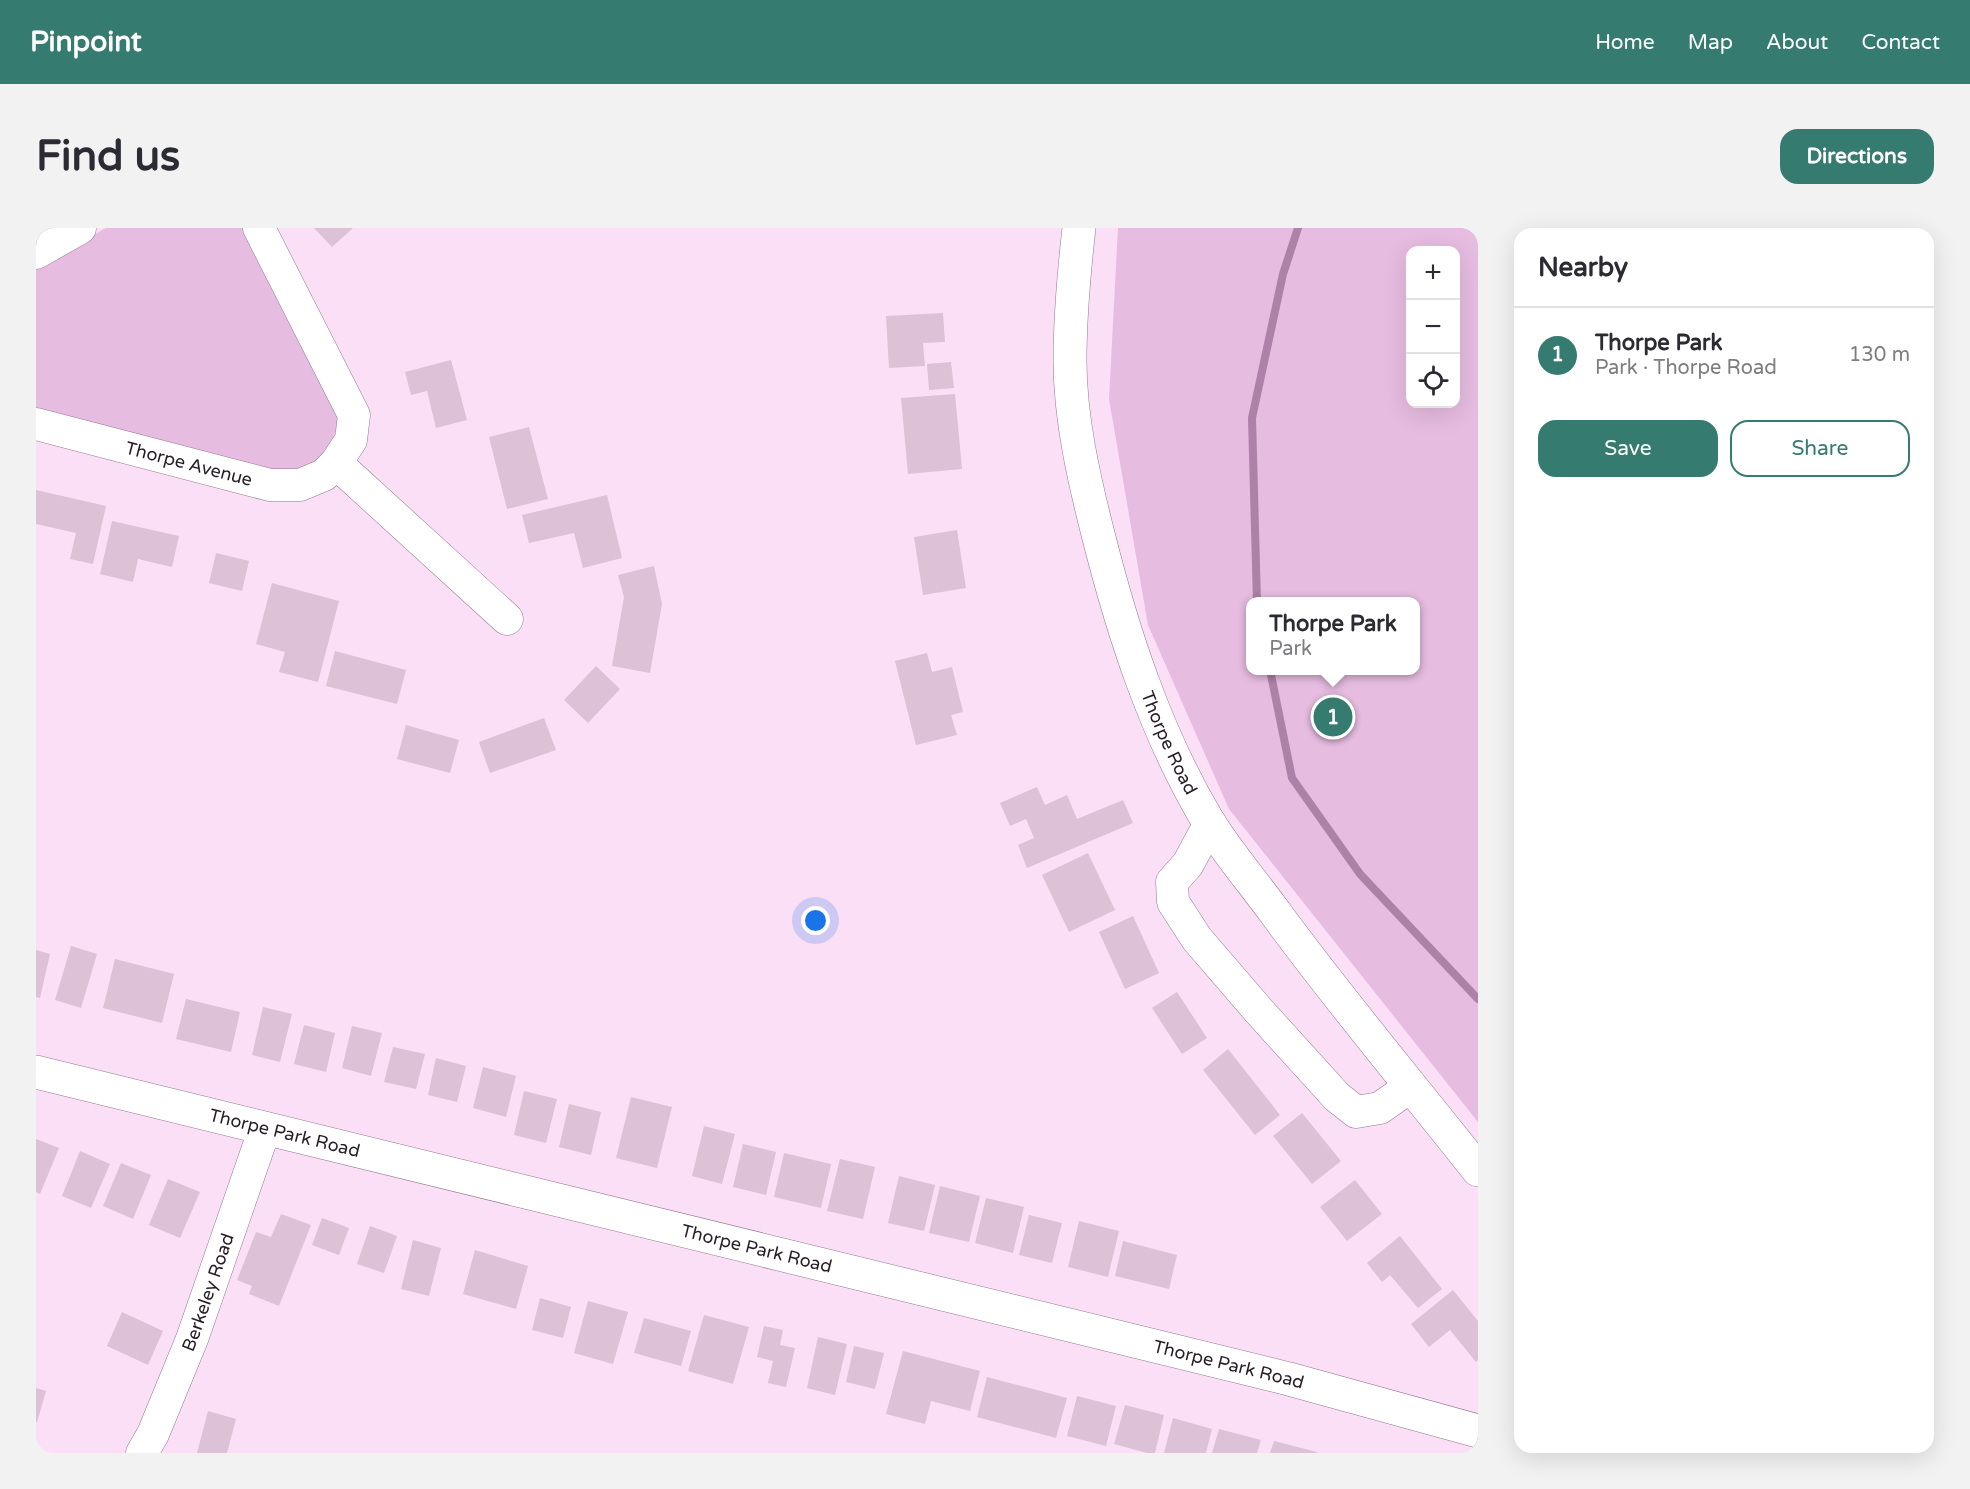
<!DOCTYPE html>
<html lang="en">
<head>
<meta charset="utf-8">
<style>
  body { margin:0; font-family:"Varela Round",sans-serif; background:#f2f2f3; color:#2b2b33 }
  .controls { position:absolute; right:18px; top:18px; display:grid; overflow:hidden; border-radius:12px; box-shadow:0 6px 24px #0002 }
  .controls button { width:54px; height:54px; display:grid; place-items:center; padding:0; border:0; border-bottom:2px solid #e1e1e2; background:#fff; color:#2b2b33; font:30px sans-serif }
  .you { position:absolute; left:780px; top:693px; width:21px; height:21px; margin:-15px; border:4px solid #fff; border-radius:50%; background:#1a73e8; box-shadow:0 0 0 9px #1a73e833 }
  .badge { display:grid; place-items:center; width:39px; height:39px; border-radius:50%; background:#367b6f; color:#fff; font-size:20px; font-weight:700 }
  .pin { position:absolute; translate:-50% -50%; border:3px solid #fff; box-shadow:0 2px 6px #0006 }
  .popup { position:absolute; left:1210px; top:369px; width:174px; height:78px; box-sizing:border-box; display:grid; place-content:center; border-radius:12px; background:#fff; filter:drop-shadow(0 2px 4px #0005); font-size:20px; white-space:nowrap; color:#7c7c81 }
  .popup b { font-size:22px; color:#2b2b33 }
  .popup::after { content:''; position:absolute; left:50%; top:100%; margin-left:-12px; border:12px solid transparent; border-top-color:#fff }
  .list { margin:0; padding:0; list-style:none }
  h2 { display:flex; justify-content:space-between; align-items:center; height:78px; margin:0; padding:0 24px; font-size:26px }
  h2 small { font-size:20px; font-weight:400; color:#7c7c81 }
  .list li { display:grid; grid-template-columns:39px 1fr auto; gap:18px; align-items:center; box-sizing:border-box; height:96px; padding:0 24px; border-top:2px solid #e1e1e2 }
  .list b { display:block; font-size:22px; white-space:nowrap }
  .list p { margin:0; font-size:20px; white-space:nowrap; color:#7c7c81 }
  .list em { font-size:20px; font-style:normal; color:#7c7c81 }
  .actions { display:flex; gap:12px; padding:18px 24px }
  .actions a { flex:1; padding:14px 0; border:2px solid #367b6f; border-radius:18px; text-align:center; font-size:21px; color:#367b6f }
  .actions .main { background:#367b6f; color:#fff }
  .icon { flex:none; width:33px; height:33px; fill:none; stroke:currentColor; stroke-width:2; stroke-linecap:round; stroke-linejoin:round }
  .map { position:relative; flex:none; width:1442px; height:1225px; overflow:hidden; border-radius:18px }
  header { display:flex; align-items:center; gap:36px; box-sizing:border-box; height:84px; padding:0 30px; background:#367b6f; color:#fff }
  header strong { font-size:28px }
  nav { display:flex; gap:33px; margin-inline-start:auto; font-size:21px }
  .intro { display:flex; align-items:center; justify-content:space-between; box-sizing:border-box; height:144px; padding:0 36px }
  h1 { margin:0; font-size:42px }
  .button { padding:15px 27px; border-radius:18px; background:#367b6f; color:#fff; font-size:21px; font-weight:700 }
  main { display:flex; gap:36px; padding:0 36px }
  aside { flex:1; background:#fff; border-radius:18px; box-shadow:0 6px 24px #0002 }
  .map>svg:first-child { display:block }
  .green { fill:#e6bce0; fill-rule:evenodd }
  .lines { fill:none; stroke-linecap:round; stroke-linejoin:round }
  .stream { stroke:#ae81a8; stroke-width:8 }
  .building { fill:#dcc1d7 }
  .minor-casing { stroke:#92798f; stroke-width:33 }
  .tertiary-casing { stroke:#92798f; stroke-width:34 }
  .minor { stroke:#fff; stroke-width:32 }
  .tertiary { stroke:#fff; stroke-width:33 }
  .labels { text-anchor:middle; stroke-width:5; stroke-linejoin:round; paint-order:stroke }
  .street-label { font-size:18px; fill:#261c25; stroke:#fff }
</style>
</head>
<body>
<header>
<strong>Pinpoint</strong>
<nav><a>Home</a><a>Map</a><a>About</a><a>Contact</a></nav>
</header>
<div class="intro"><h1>Find us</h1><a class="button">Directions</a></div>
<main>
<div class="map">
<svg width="1442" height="1225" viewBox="0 0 1442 1225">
  <rect width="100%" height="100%" fill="#fbdff6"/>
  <g class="green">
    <path d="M 70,0 L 209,0 L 300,173 L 302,195 L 296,215 L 285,233 L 265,246 L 240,248 L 0,184 L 0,40 Z"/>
    <path d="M 1082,0 L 1442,0 L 1442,894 L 1193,581 L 1112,397 L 1073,171 ZM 1420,22 L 1420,176 L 1374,176 L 1374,22 ZM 1214,374 L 1380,374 L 1380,442 L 1214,442 Z"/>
  </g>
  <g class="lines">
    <g class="stream">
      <path d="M 1221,374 L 1216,190 L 1247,46 L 1262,0"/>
      <path d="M 1234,442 L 1256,550 L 1324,646 L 1442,771"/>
    </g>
  </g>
  <g class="building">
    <path d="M 278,0 L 317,0 L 296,19 Z"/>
    <path d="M 907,85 L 909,114 L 887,115 L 889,138 L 853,140 L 850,88 Z"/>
    <path d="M 415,132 L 431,192 L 400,200 L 391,163 L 375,167 L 369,144 Z"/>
    <path d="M 915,134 L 918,160 L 893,162 L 891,136 Z"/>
    <path d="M 919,166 L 926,241 L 872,246 L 865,170 Z"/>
    <path d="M 493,199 L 512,271 L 471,281 L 453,209 Z"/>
    <path d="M 0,262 L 70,278 L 57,336 L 34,331 L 40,305 L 0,296 Z"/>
    <path d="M 571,267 L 586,330 L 547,340 L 538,305 L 493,315 L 486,287 Z"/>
    <path d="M 76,293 L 143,308 L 136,339 L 102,331 L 97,354 L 64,346 Z"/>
    <path d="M 921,302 L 930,360 L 887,367 L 878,309 Z"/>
    <path d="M 180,325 L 213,333 L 206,363 L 173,355 Z"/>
    <path d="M 618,338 L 626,376 L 614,445 L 576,438 L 588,369 L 582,347 Z"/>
    <path d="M 236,355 L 303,373 L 282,454 L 243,444 L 249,424 L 220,416 Z"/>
    <path d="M 299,423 L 370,442 L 361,476 L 290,458 Z"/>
    <path d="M 891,425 L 896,444 L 916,439 L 927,484 L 915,487 L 921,507 L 880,517 L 859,433 Z"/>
    <path d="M 560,438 L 584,461 L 552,495 L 528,472 Z"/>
    <path d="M 508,490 L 520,522 L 454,545 L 443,514 Z"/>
    <path d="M 370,497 L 423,512 L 414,545 L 361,531 Z"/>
    <path d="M 1001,559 L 1009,577 L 1031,567 L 1041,591 L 1087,572 L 1097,595 L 991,640 L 982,617 L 998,610 L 990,591 L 974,598 L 964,575 Z"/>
    <path d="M 1052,625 L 1079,682 L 1033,704 L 1006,647 Z"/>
    <path d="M 1097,688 L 1123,745 L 1089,761 L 1063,704 Z"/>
    <path d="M 35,718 L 61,726 L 45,780 L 19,772 Z"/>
    <path d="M 0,722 L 14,726 L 4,770 L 0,769 Z"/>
    <path d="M 79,731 L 138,746 L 126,795 L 67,780 Z"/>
    <path d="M 1141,764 L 1171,810 L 1146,826 L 1116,780 Z"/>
    <path d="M 150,771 L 204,784 L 195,824 L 140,811 Z"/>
    <path d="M 227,779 L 256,786 L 244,834 L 216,827 Z"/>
    <path d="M 268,797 L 299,805 L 290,844 L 258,836 Z"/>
    <path d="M 316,798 L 346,805 L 335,848 L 306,840 Z"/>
    <path d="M 357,819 L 389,826 L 380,861 L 348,854 Z"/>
    <path d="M 1192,821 L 1244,887 L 1219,907 L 1167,842 Z"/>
    <path d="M 400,830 L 430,838 L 421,874 L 392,867 Z"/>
    <path d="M 447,839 L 480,848 L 470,889 L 437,880 Z"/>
    <path d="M 488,863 L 521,871 L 510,915 L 478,907 Z"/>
    <path d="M 595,869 L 636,879 L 621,940 L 580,930 Z"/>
    <path d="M 533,876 L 565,884 L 555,927 L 523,919 Z"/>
    <path d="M 1266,885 L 1305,933 L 1276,956 L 1237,908 Z"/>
    <path d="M 668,898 L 699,906 L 686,956 L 656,948 Z"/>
    <path d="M 0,911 L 23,920 L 4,966 L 0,964 Z"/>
    <path d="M 707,916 L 740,924 L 730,967 L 697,959 Z"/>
    <path d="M 44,923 L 74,936 L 55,980 L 26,968 Z"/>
    <path d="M 748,925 L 795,936 L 785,980 L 738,969 Z"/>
    <path d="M 804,931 L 839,939 L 827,991 L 791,983 Z"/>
    <path d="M 85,935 L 115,947 L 97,991 L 67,978 Z"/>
    <path d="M 863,948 L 899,957 L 888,1003 L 852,995 Z"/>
    <path d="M 132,951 L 164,964 L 144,1010 L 113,997 Z"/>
    <path d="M 1319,952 L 1346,986 L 1311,1013 L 1284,979 Z"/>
    <path d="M 904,958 L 944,968 L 933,1014 L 893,1005 Z"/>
    <path d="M 950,970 L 988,979 L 977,1025 L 939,1015 Z"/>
    <path d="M 245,986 L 275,997 L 243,1078 L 213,1066 L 216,1058 L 201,1052 L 220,1004 L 235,1009 Z"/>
    <path d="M 993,987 L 1026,995 L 1016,1035 L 983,1027 Z"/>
    <path d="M 286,990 L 313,1000 L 303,1027 L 276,1017 Z"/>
    <path d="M 1043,993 L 1083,1003 L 1072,1049 L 1032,1039 Z"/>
    <path d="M 334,998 L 361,1008 L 348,1045 L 321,1036 Z"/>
    <path d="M 1364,1008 L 1406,1061 L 1382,1080 L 1354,1047 L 1346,1054 L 1331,1035 Z"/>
    <path d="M 377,1012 L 405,1020 L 393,1068 L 365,1061 Z"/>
    <path d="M 1087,1013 L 1141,1027 L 1133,1061 L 1079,1048 Z"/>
    <path d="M 439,1022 L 492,1038 L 480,1081 L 427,1066 Z"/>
    <path d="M 1417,1062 L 1442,1093 L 1442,1132 L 1440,1134 L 1414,1102 L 1393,1119 L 1375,1096 Z"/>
    <path d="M 504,1070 L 535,1079 L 527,1110 L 496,1102 Z"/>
    <path d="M 552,1073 L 592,1084 L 577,1136 L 538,1125 Z"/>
    <path d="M 86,1084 L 127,1103 L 112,1137 L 71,1118 Z"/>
    <path d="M 668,1087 L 713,1099 L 697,1156 L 652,1143 Z"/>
    <path d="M 608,1090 L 655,1103 L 645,1138 L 598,1125 Z"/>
    <path d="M 728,1098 L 747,1102 L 744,1117 L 759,1120 L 750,1159 L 732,1155 L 737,1133 L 721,1129 Z"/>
    <path d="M 782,1109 L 811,1116 L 799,1167 L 771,1160 Z"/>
    <path d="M 818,1118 L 848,1125 L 839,1161 L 810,1154 Z"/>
    <path d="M 867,1123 L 944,1143 L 934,1183 L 895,1173 L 889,1196 L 850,1186 Z"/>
    <path d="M 951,1149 L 1031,1170 L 1020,1210 L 941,1189 Z"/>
    <path d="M 0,1160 L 10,1163 L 1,1194 L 0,1194 Z"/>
    <path d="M 1041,1168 L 1080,1178 L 1070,1218 L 1031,1208 Z"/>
    <path d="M 1089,1177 L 1128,1187 L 1119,1225 L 1111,1225 L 1078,1216 Z"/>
    <path d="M 172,1183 L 200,1191 L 191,1225 L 161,1225 Z"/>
    <path d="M 1137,1190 L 1176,1201 L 1170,1225 L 1128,1225 Z"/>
    <path d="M 1183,1201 L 1225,1212 L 1221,1225 L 1176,1225 Z"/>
    <path d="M 1238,1213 L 1281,1224 L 1281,1225 L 1234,1225 Z"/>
  </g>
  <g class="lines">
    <g class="minor-casing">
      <g id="minor">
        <path d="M 0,25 L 44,0"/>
        <path id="s1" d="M 0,196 L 234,257 L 264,257 L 288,247 L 300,235 L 315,212 L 318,187 L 223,0"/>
        <path d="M 300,235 L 471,391"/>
        <path d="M 1174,595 L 1152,636 L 1136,654 L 1137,674 L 1161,711 L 1223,783 L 1301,869 L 1320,884 L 1344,880 L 1375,858"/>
        <path id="s2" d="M 106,1225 L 117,1206 L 156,1111 L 229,900"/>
      </g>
    </g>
    <g class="tertiary-casing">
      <g id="tertiary">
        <path id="s3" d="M 1043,0 C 1038,44 1034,89 1034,133 C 1034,190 1048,251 1062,306 C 1087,405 1119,504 1172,593 C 1191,624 1216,653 1238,683 C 1303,772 1374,856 1442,942"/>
        <path id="s4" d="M 0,844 L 1253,1151 L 1442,1203"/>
      </g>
    </g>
    <use href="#minor" class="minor"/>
    <use href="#tertiary" class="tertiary"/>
  </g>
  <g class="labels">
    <g class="street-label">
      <text dy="6" stroke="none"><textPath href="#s1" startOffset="158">Thorpe Avenue</textPath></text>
      <text dy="6" stroke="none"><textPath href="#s3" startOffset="530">Thorpe Road</textPath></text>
      <text dy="6" stroke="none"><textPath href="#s4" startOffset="256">Thorpe Park Road</textPath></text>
      <text dy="6" stroke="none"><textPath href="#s4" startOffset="742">Thorpe Park Road</textPath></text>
      <text dy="6" stroke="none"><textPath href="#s2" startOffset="174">Berkeley Road</textPath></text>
      <text dy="6" stroke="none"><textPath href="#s4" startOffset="1228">Thorpe Park Road</textPath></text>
    </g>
  </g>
</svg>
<div class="controls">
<button>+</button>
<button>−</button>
<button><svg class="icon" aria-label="locate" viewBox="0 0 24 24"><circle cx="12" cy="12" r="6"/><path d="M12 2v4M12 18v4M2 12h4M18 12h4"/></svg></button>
</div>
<div class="you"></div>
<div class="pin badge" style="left:1297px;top:489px">1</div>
<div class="popup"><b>Thorpe Park</b>Park</div>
</div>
<aside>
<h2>Nearby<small></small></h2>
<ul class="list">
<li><span class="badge">1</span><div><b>Thorpe Park</b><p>Park · Thorpe Road</p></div><em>130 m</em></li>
</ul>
<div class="actions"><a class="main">Save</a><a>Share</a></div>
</aside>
</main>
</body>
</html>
